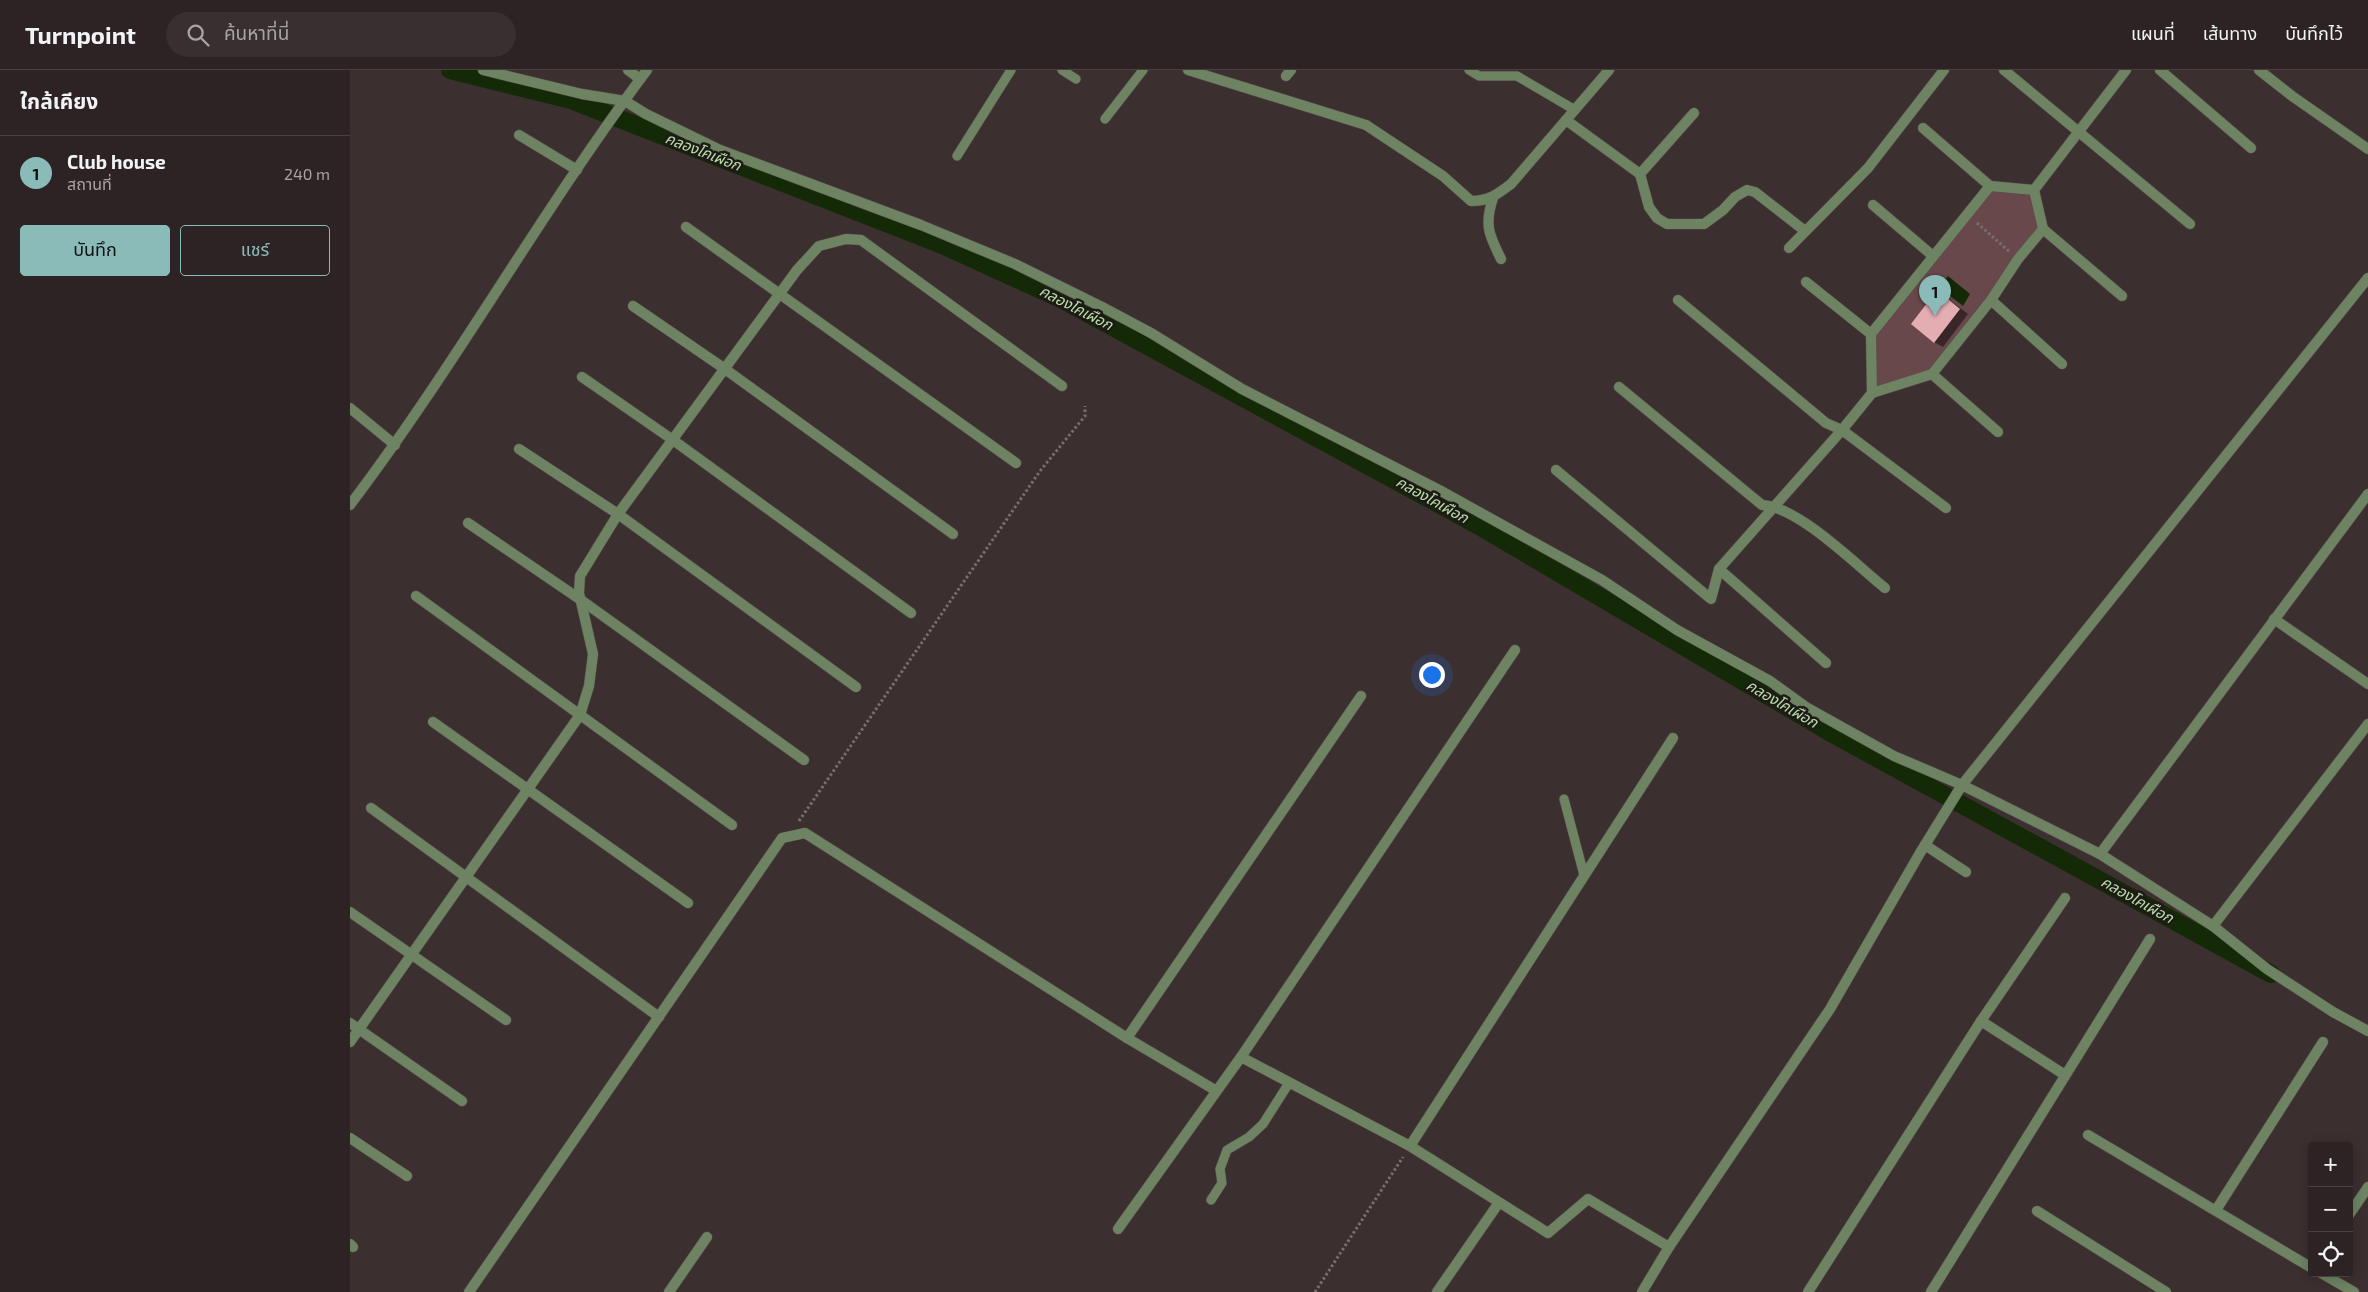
<!DOCTYPE html>
<html lang="th">
<head>
<meta charset="utf-8">
<style>
  body { margin:0; font-family:"Exo 2","Noto Sans Thai",sans-serif; background:#392f31; color:#f1f3f6 }
  .controls { position:absolute; right:15px; bottom:15px; display:grid; overflow:hidden; border-radius:5px; box-shadow:0 2px 12px #0003 }
  .controls button { width:45px; height:45px; display:grid; place-items:center; padding:0; border:0; border-bottom:1px solid #484041; background:#2d2324; color:#f1f3f6; font:25px sans-serif }
  .you { position:absolute; left:1081px; top:604px; width:18px; height:18px; margin:-12px; border:4px solid #fff; border-radius:50%; background:#1a73e8; box-shadow:0 0 0 8px #1a73e833 }
  .badge { display:grid; place-items:center; width:32px; height:32px; border-radius:50%; background:#8bbbb9; color:#111; font-size:16px; font-weight:700 }
  .pin { position:absolute; translate:-50% -41px; filter:drop-shadow(0 1px 2px #0008) }
  .pin::after { content:''; position:absolute; top:26px; width:18px; height:15px; background:inherit; clip-path:polygon(0 0,100% 0,50% 100%) }
  .list { margin:0; padding:0; list-style:none }
  h2 { display:flex; justify-content:space-between; align-items:center; height:65px; margin:0; padding:0 20px; font-size:21px }
  h2 small { font-size:16px; font-weight:400; color:#a7a4a6 }
  .list li { display:grid; grid-template-columns:32px 1fr auto; gap:15px; align-items:center; box-sizing:border-box; height:75px; padding:0 20px; border-top:1px solid #484041 }
  .list b { display:block; font-size:19px; white-space:nowrap }
  .list p { margin:0; font-size:16px; white-space:nowrap; color:#a7a4a6 }
  .list em { font-size:16px; font-style:normal; color:#a7a4a6 }
  .actions { display:flex; gap:10px; padding:15px 20px }
  .actions a { flex:1; padding:11px 0; border:1px solid #8bbbb9; border-radius:5px; text-align:center; font-size:18px; color:#8bbbb9 }
  .actions .main { background:#8bbbb9; color:#111 }
  .icon { flex:none; width:28px; height:28px; fill:none; stroke:currentColor; stroke-width:2; stroke-linecap:round; stroke-linejoin:round }
  .map { position:relative; flex:none; width:2018px; height:1222px; overflow:hidden }
  header { display:flex; align-items:center; gap:30px; box-sizing:border-box; height:70px; padding:0 25px; background:#2d2324; border-bottom:1px solid #484041 }
  header strong { font-size:24px }
  nav { display:flex; gap:28px; margin-inline-start:auto; font-size:18px }
  .search { width:350px; height:45px; background:#392f31; display:flex; align-items:center; gap:12px; box-sizing:border-box; padding:0 18px; border-radius:28px; color:#a7a4a6; font-size:19px }
  main { display:flex }
  aside { flex:1; background:#2d2324 }
  .map>svg:first-child { display:block }
  .green { fill:#69484b }
  .water { fill:#142a07 }
  .shadow { fill:#0007 }
  .lines { fill:none; stroke-linecap:round; stroke-linejoin:round }
  .canal { stroke:#142a07; stroke-width:18 }
  .building { fill:#e4adb2 }
  .lane-casing { stroke:#594d4d; stroke-width:10 }
  .street-casing { stroke:#594d4d; stroke-width:11 }
  .path { stroke:#796e6e; stroke-width:3; stroke-dasharray:2.5 2.5; stroke-linecap:butt }
  .lane { stroke:#6d8362; stroke-width:9 }
  .street { stroke:#6d8362; stroke-width:10 }
  .labels { text-anchor:middle; stroke-width:5; stroke-linejoin:round; paint-order:stroke }
  .water-label { font-size:15px; font-style:italic; fill:#b6e0a3; stroke:#1f1919 }
</style>
</head>
<body>
<header>
<strong>Turnpoint</strong>
<div class="search"><svg class="icon" aria-label="search" viewBox="0 0 24 24"><circle cx="10" cy="10" r="6"/><path d="M15 15l6 6"/></svg>ค้นหาที่นี่</div>
<nav><a>แผนที่</a><a>เส้นทาง</a><a>บันทึกไว้</a></nav>
</header>
<main>
<aside>
<h2>ใกล้เคียง<small></small></h2>
<ul class="list">
<li><span class="badge">1</span><div><b>Club house</b><p>สถานที่</p></div><em>240 m</em></li>
</ul>
<div class="actions"><a class="main">บันทึก</a><a>แชร์</a></div>
</aside>
<div class="map">
<svg width="2018" height="1222" viewBox="0 0 2018 1222">
  <rect width="100%" height="100%" fill="#3c2f30"/>
  <path class="green" d="M 1640,116 L 1684,120 L 1693,159 L 1582,304 L 1522,323 L 1521,264 Z"/>
  <path class="water" d="M 1598,206 L 1620,224 L 1613,236 L 1589,217 Z"/>
  <path class="shadow" d="M 1588,221 L 1618,244 L 1593,277 L 1584,272 Z"/>
  <g class="lines">
    <path class="canal" d="M 100,0 L 221,30 L 590,174 L 713,230 L 1129,456 L 1481,663 L 1921,904"/>
  </g>
  <path class="building" d="M 1587,220 L 1610,239 L 1584,273 L 1561,254 Z"/>
  <g class="lines">
    <g class="lane-casing">
      <g id="lane">
        <path d="M 712,0 L 726,9"/>
        <path d="M 1119,0 L 1129,6 L 1167,6 L 1225,40"/>
        <path d="M 755,49 L 793,0"/>
        <path d="M 607,86 L 661,0"/>
        <path d="M 1214,729 L 1234,805"/>
        <path d="M 861,1130 L 872,1113 L 870,1099 L 877,1080 L 899,1067 L 913,1054 L 939,1013"/>
      </g>
    </g>
    <g class="street-casing">
      <g id="street">
        <path d="M 133,0 L 232,24 L 275,31 L 296,44 L 370,80 L 571,155 L 665,194 L 754,238 L 801,263 L 892,319 L 1091,421 L 1252,510 L 1327,560 L 1420,611 L 1456,637 L 1544,686 L 1612,715 L 1750,784 L 1863,856 L 1917,899 L 1983,942 L 2018,961"/>
        <path d="M 278,0 L 290,9"/>
        <path d="M 838,0 L 1016,55 L 1093,106 L 1121,131 C 1139,131 1146,125 1161,114 L 1259,0"/>
        <path d="M 1654,0 L 1840,154"/>
        <path d="M 1810,0 L 1901,78"/>
        <path d="M 1909,0 L 1942,26 L 2018,79"/>
        <path d="M 936,6 L 941,0"/>
        <path d="M 1216,50 L 1290,104 L 1299,137 L 1307,148 L 1317,154 L 1354,154 L 1373,140 L 1385,127 L 1397,120 L 1405,122 L 1455,161"/>
        <path d="M 1573,58 L 1640,116"/>
        <path d="M 169,65 L 227,100"/>
        <path d="M 1290,104 L 1344,43"/>
        <path d="M 1684,120 L 1776,0"/>
        <path d="M 1143,128 C 1134,155 1139,165 1151,189"/>
        <path d="M 1523,135 L 1583,186"/>
        <path d="M 336,157 L 666,393"/>
        <path d="M 1693,159 L 1772,226"/>
        <path d="M 1439,178 L 1518,98 L 1594,0"/>
        <path d="M 1456,212 L 1521,264"/>
        <path d="M 1328,230 L 1476,353 L 1492,360 L 1596,438"/>
        <path d="M 1641,230 L 1712,294"/>
        <path d="M 283,236 L 375,299 L 603,464"/>
        <path d="M 1582,304 L 1648,362"/>
        <path d="M 232,307 L 323,370 L 561,543"/>
        <path d="M 1269,317 L 1412,435 C 1449,437 1505,494 1535,518"/>
        <path d="M 1522,323 L 1521,264 L 1640,116 L 1684,120"/>
        <path d="M 0,338 L 45,375"/>
        <path d="M 169,379 L 268,444 L 506,617"/>
        <path d="M 1206,400 L 1361,529 L 1369,499 L 1492,360 L 1522,323 L 1582,304 L 1641,230 L 1668,189 L 1693,159 L 1684,120"/>
        <path d="M 0,435 C 106,295 192,140 297,0"/>
        <path d="M 118,453 L 231,530 L 454,690"/>
        <path d="M 1369,499 L 1476,593"/>
        <path d="M 66,526 L 382,755"/>
        <path d="M 1924,549 L 2018,614"/>
        <path d="M 83,652 L 338,833"/>
        <path d="M 21,738 L 309,947"/>
        <path d="M 1575,775 L 1616,802"/>
        <path d="M 1750,784 L 2018,424"/>
        <path d="M 0,842 L 156,950"/>
        <path d="M 1863,856 L 2018,654"/>
        <path d="M 1631,951 L 1715,1005"/>
        <path d="M 0,953 L 112,1031"/>
        <path d="M 777,968 L 1011,626"/>
        <path d="M 0,972 L 230,645 L 239,616 L 243,584 L 229,523 L 230,506 L 268,444 L 447,200 L 469,176 L 496,169 L 511,170 L 712,316"/>
        <path d="M 891,987 L 1060,1076 L 1198,1163 L 1238,1129 L 1319,1177"/>
        <path d="M 1738,1065 L 1962,1198"/>
        <path d="M 0,1068 L 57,1106"/>
        <path d="M 1060,1076 L 1323,668"/>
        <path d="M 1866,1140 L 1973,972"/>
        <path d="M 1687,1141 L 1816,1222"/>
        <path d="M 1999,1145 L 2018,1117"/>
        <path d="M 768,1159 L 891,987 L 1165,580"/>
        <path d="M 0,1174 L 3,1177"/>
        <path d="M 1971,1203 L 2004,1222"/>
        <path d="M 119,1222 L 432,768 L 455,763 L 777,968 L 865,1020"/>
        <path d="M 319,1222 L 357,1167"/>
        <path d="M 1087,1222 L 1148,1134"/>
        <path d="M 1292,1222 L 1319,1177 L 1480,939 L 1570,783 L 1612,715 L 2018,208"/>
        <path d="M 1458,1222 L 1631,951 L 1715,828"/>
        <path d="M 1581,1222 L 1800,869"/>
      </g>
    </g>
    <g class="path">
      <path d="M 1627,153 L 1660,182"/>
      <path d="M 449,751 L 690,401 L 735,346 L 735,336"/>
      <path d="M 965,1222 L 1053,1087"/>
    </g>
    <use href="#lane" class="lane"/>
    <use href="#street" class="street"/>
  </g>
  <g class="labels">
    <g class="water-label">
      <text transform="translate(353 82) rotate(21)" y="5">คลองโคเผือก</text>
      <text transform="translate(726 238) rotate(27)" y="5">คลองโคเผือก</text>
      <text transform="translate(1082 430) rotate(29)" y="5">คลองโคเผือก</text>
      <text transform="translate(1432 634) rotate(30)" y="5">คลองโคเผือก</text>
      <text transform="translate(1787 830) rotate(29)" y="5">คลองโคเผือก</text>
    </g>
  </g>
</svg>
<div class="controls">
<button>+</button>
<button>−</button>
<button><svg class="icon" aria-label="locate" viewBox="0 0 24 24"><circle cx="12" cy="12" r="6"/><path d="M12 2v4M12 18v4M2 12h4M18 12h4"/></svg></button>
</div>
<div class="you"></div>
<div class="pin badge" style="left:1585px;top:246px">1</div>
</div>
</main>
</body>
</html>
